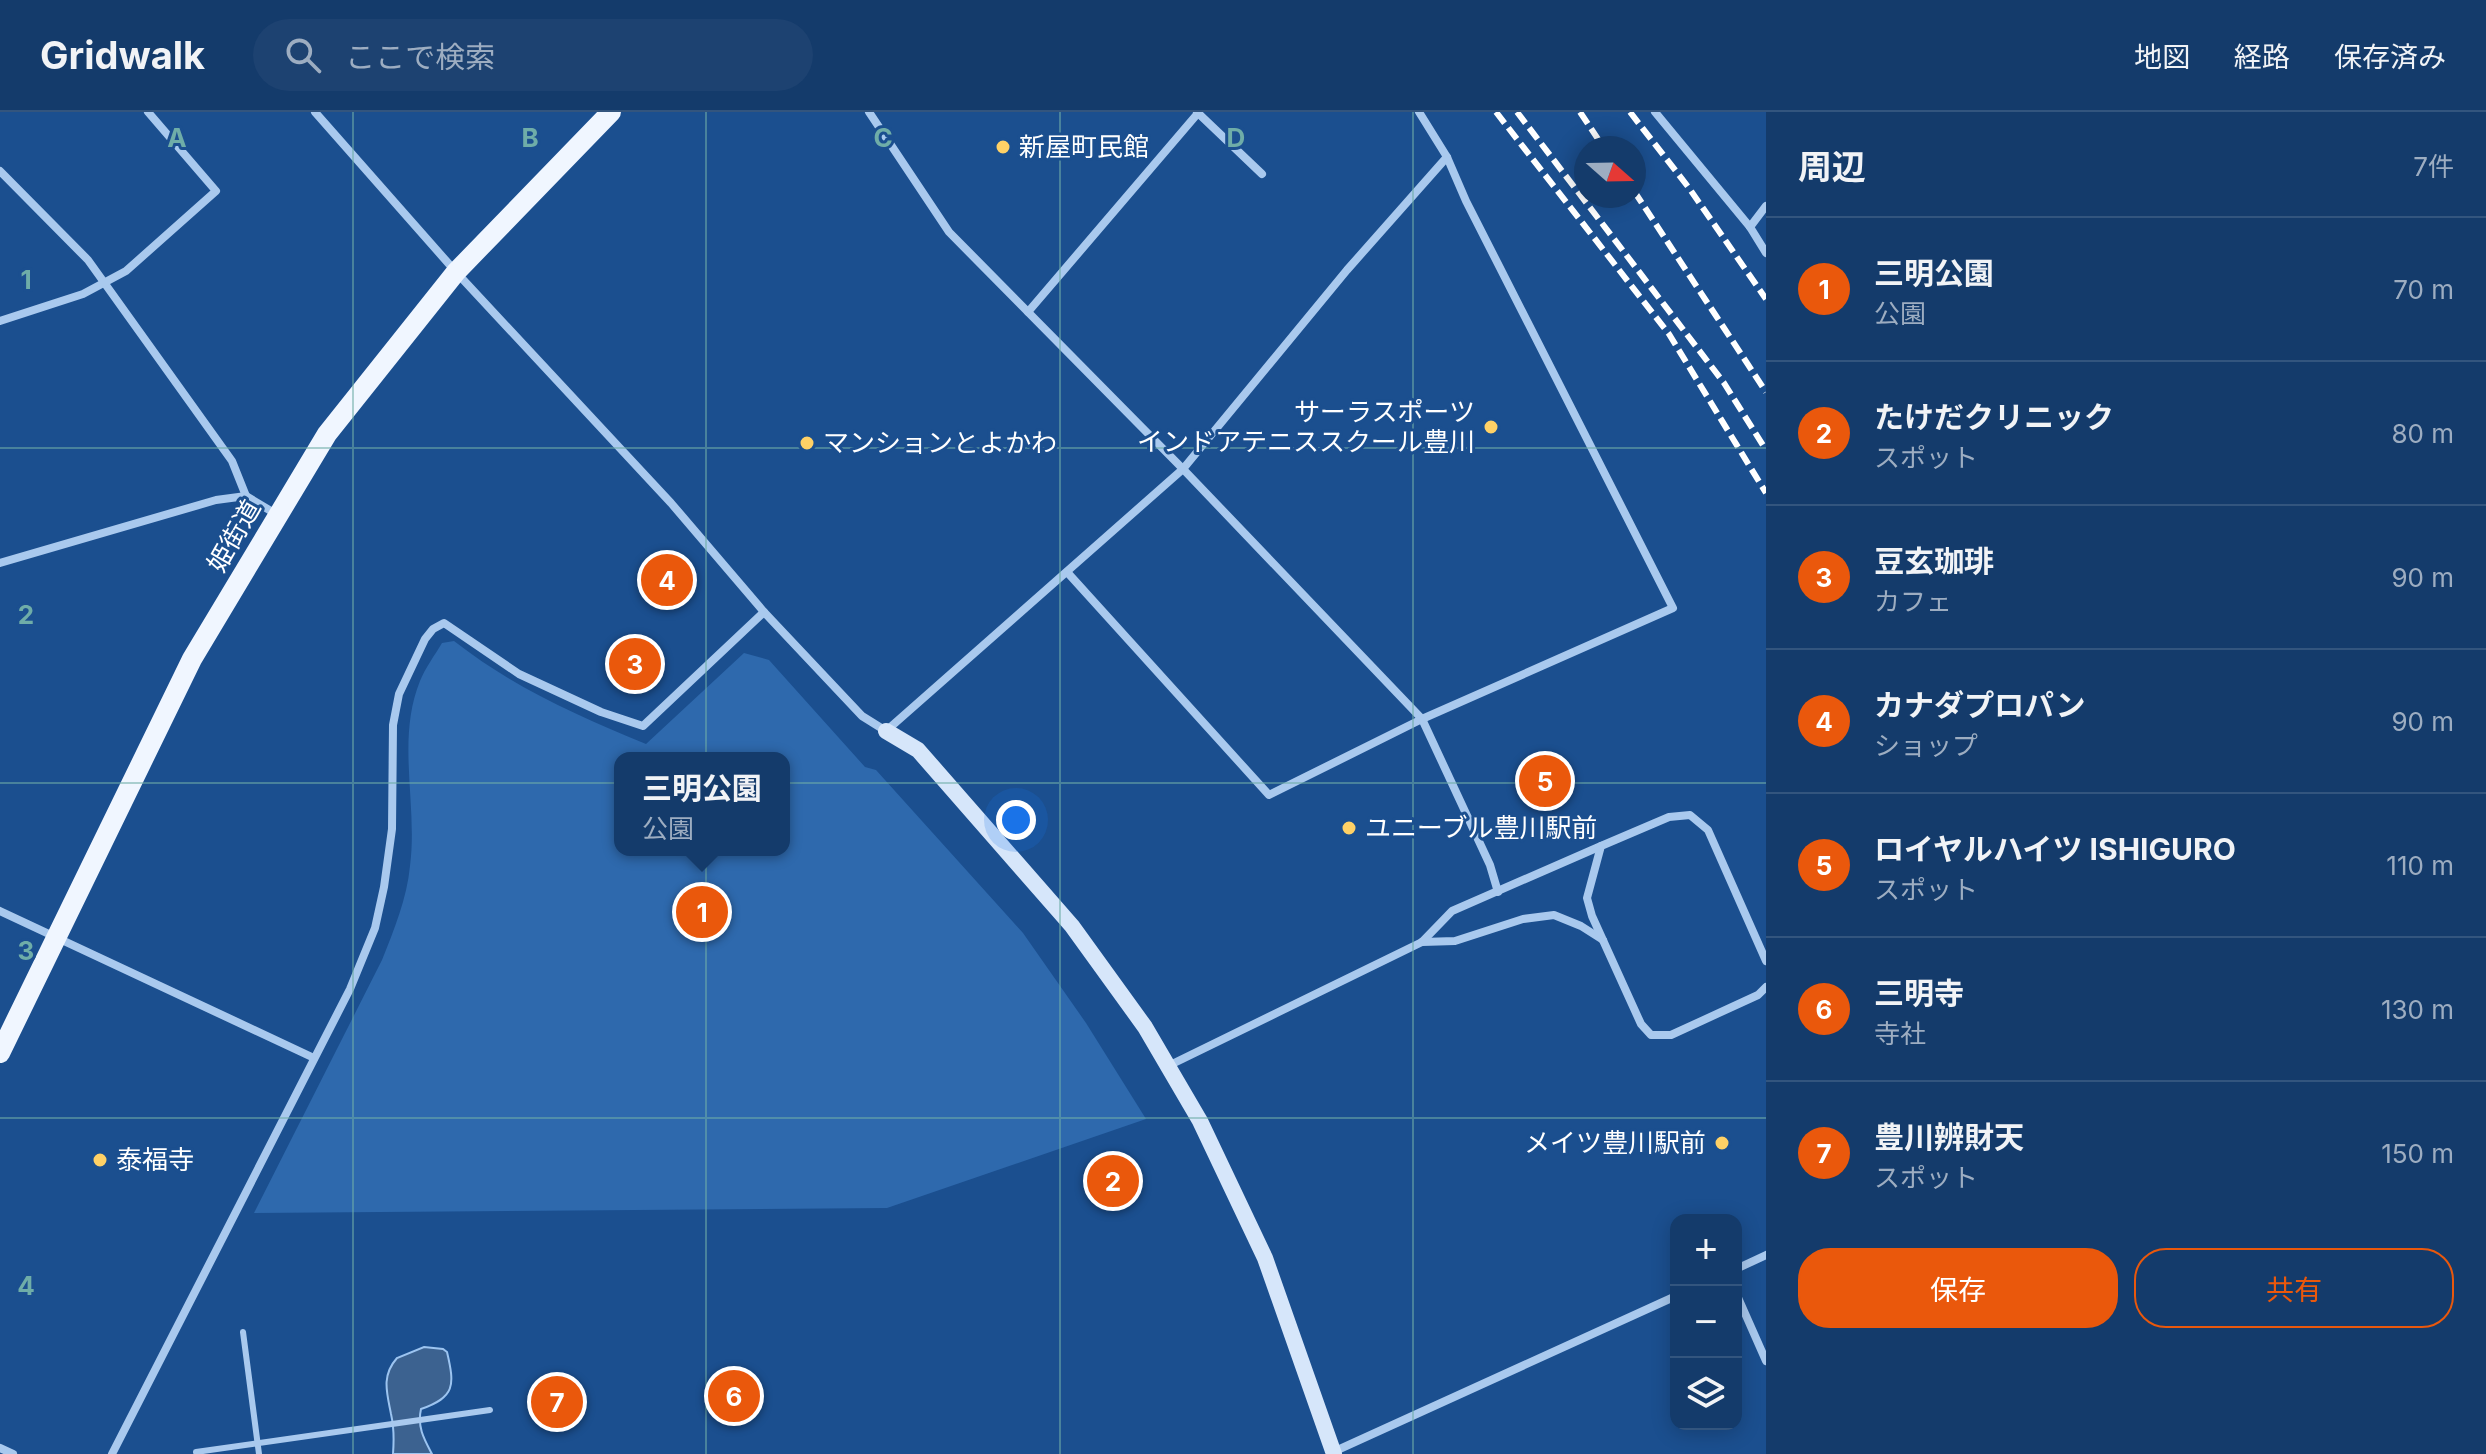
<!DOCTYPE html>
<html lang="ja">
<head>
<meta charset="utf-8">
<style>
  body { margin:0; font-family:Inter,"Noto Sans JP",sans-serif; background:#1d4271; color:#f1f3f6 }
  .controls { position:absolute; right:24px; bottom:24px; display:grid; overflow:hidden; border-radius:16px; box-shadow:0 4px 20px #0003 }
  .controls button { width:72px; height:72px; display:grid; place-items:center; padding:0; border:0; border-bottom:2px solid #33557e; background:#143b6b; color:#f1f3f6; font:40px sans-serif }
  .compass { position:absolute; left:1574px; top:24px; width:72px; height:72px; border-radius:50%; background:#143b6b; box-shadow:0 4px 20px #0003; rotate:110deg }
  .you { position:absolute; left:1016px; top:708px; width:28px; height:28px; margin:-20px; border:6px solid #fff; border-radius:50%; background:#1a73e8; box-shadow:0 0 0 12px #1a73e833 }
  .badge { display:grid; place-items:center; width:52px; height:52px; border-radius:50%; background:#ea580c; color:#fff; font-size:26px; font-weight:700 }
  .pin { position:absolute; translate:-50% -50%; border:4px solid #fff; box-shadow:0 2px 8px #0006 }
  .popup { position:absolute; left:614px; top:640px; width:176px; height:104px; box-sizing:border-box; display:grid; place-content:center; border-radius:16px; background:#143b6b; filter:drop-shadow(0 2px 6px #0005); font-size:26px; white-space:nowrap; color:#9dadc1 }
  .popup b { font-size:30px; color:#f1f3f6 }
  .popup::after { content:''; position:absolute; left:50%; top:100%; margin-left:-16px; border:16px solid transparent; border-top-color:#143b6b }
  .list { margin:0; padding:0; list-style:none }
  h2 { display:flex; justify-content:space-between; align-items:center; height:104px; margin:0; padding:0 32px; font-size:34px }
  h2 small { font-size:26px; font-weight:400; color:#9dadc1 }
  .list li { display:grid; grid-template-columns:52px 1fr auto; gap:24px; align-items:center; box-sizing:border-box; height:144px; padding:0 32px; border-top:2px solid #33557e }
  .list b { display:block; font-size:30px; white-space:nowrap }
  .list p { margin:0; font-size:26px; white-space:nowrap; color:#9dadc1 }
  .list em { font-size:26px; font-style:normal; color:#9dadc1 }
  .actions { display:flex; gap:16px; padding:24px 32px }
  .actions a { flex:1; padding:18px 0; border:2px solid #ea580c; border-radius:32px; text-align:center; font-size:28px; color:#ea580c }
  .actions .main { background:#ea580c; color:#fff }
  .icon { flex:none; width:44px; height:44px; fill:none; stroke:currentColor; stroke-width:2; stroke-linecap:round; stroke-linejoin:round }
  .map { position:relative; flex:none; width:1766px; height:1342px; overflow:hidden }
  header { display:flex; align-items:center; gap:48px; box-sizing:border-box; height:112px; padding:0 40px; background:#143b6b; border-bottom:2px solid #33557e }
  header strong { font-size:38px }
  nav { display:flex; gap:44px; margin-inline-start:auto; font-size:28px }
  .search { width:560px; height:72px; background:#1d4271; display:flex; align-items:center; gap:20px; box-sizing:border-box; padding:0 28px; border-radius:44px; color:#9dadc1; font-size:30px }
  main { display:flex }
  aside { flex:1; background:#143b6b }
  .map>svg:first-child { display:block }
  .green { fill:#2e69ad; fill-rule:evenodd }
  .water { fill:#3c6290; stroke:#9cc4f0; stroke-width:2 }
  .lines { fill:none; stroke-linecap:round; stroke-linejoin:round }
  .lane { stroke:#a9c9ee; stroke-width:6 }
  .street { stroke:#a9c9ee; stroke-width:8 }
  .secondary { stroke:#d6e6fa; stroke-width:16 }
  .primary { stroke:#f0f6ff; stroke-width:20 }
  .rail { stroke:#fff; stroke-width:6; stroke-dasharray:14 6; stroke-linecap:butt }
  .grid { fill:none; stroke:#6fada8; stroke-width:2; stroke-opacity:0.55 }
  .poi-dot { fill:#ffd166; stroke:#1b4f8f; stroke-width:3 }
  .labels { text-anchor:middle; stroke-width:6; stroke-linejoin:round; paint-order:stroke }
  .poi-label { font-size:26px; fill:#fff; stroke:#1b4f8f; text-anchor:start }
  .street-label { font-size:26px; fill:#fff; stroke:#1b4f8f }
  .grid-label { font-size:26px; text-anchor:middle; font-weight:bold; fill:#6fada8; stroke:#1b4f8f; stroke-width:6; stroke-linejoin:round; paint-order:stroke }
</style>
</head>
<body>
<header>
<strong>Gridwalk</strong>
<div class="search"><svg class="icon" aria-label="search" viewBox="0 0 24 24"><circle cx="10" cy="10" r="6"/><path d="M15 15l6 6"/></svg>ここで検索</div>
<nav><a>地図</a><a>経路</a><a>保存済み</a></nav>
</header>
<main>
<div class="map">
<svg width="1766" height="1342" viewBox="0 0 1766 1342">
  <rect width="100%" height="100%" fill="#1b4f8f"/>
  <path class="green" d="M 454,529 C 516,577 574,602 646,632 L 744,541 L 769,548 L 865,655 L 876,658 L 1023,821 L 1086,911 L 1146,1007 L 887,1096 L 254,1101 L 382,848 C 394,818 407,786 410,754 C 418,693 396,628 420,569 C 425,556 435,543 442,531 ZM 620,646 L 784,646 L 784,738 L 620,738 Z"/>
  <path class="water" d="M 424,1235 L 443,1237 L 447,1240 C 455,1274 455,1285 421,1297 C 417,1315 424,1327 432,1342 L 393,1342 C 394,1329 394,1315 391,1302 C 387,1281 381,1264 397,1246 Z"/>
  <g class="lines">
    <g class="lane">
      <path d="M 243,1220 L 259,1342"/>
      <path d="M 196,1340 L 490,1298"/>
    </g>
    <g class="street">
      <path d="M 315,0 L 456,160 L 671,391 L 764,500 L 862,604 L 886,619 L 1183,357 L 1347,158 L 1447,45"/>
      <path d="M 869,0 L 949,120 L 1183,357 L 1422,607 L 1490,753 L 1498,780"/>
      <path d="M 1197,0 L 1262,62"/>
      <path d="M 1655,0 L 1750,115 L 1766,141"/>
      <path d="M 0,59 L 88,148 L 232,349 L 246,384"/>
      <path d="M 1750,115 L 1766,94"/>
      <path d="M 1028,200 L 1199,0"/>
      <path d="M 0,209 L 83,182 L 126,159 L 216,79 L 148,0"/>
      <path d="M 0,451 L 216,388 L 246,384 L 276,402"/>
      <path d="M 1067,460 L 1269,683 L 1422,607 L 1673,496 L 1466,89 L 1447,45 L 1419,0"/>
      <path d="M 0,799 L 314,946"/>
      <path d="M 1422,830 L 1455,829 L 1523,807 L 1554,803 L 1581,814 L 1603,828"/>
      <path d="M 1766,849 L 1708,718 L 1690,703 L 1669,705 L 1601,734 L 1587,786 L 1592,804 L 1641,912 L 1651,923 L 1671,923 L 1758,883 L 1766,875"/>
      <path d="M 1168,954 L 1422,830 L 1452,799 L 1601,734"/>
      <path d="M 1736,1157 L 1766,1143"/>
      <path d="M 1736,1181 L 1766,1249"/>
      <path d="M 0,1336 L 13,1342"/>
      <path d="M 1331,1341 L 1676,1184"/>
      <path d="M 112,1342 L 350,877 L 375,816 L 384,775 L 392,717 L 393,613 L 399,582 L 425,527 L 433,517 L 444,511 L 519,562 L 601,600 L 643,614 L 764,500"/>
    </g>
    <path class="secondary" d="M 886,619 L 918,638 L 1072,814 L 1145,915 L 1200,1009 L 1265,1146 L 1334,1342"/>
    <path class="primary" d="M 0,941 L 192,547 L 327,322 L 456,160 L 611,0"/>
    <g class="rail">
      <path d="M 1496,0 L 1669,222 L 1766,381"/>
      <path d="M 1517,0 L 1724,271 L 1766,338"/>
      <path d="M 1580,0 L 1604,36"/>
      <path d="M 1630,0 L 1689,76 L 1766,187"/>
      <path d="M 1634,79 L 1766,280"/>
    </g>
  </g>
  <path class="grid" d="M 353,0 L 353,1342M 706,0 L 706,1342M 1060,0 L 1060,1342M 1413,0 L 1413,1342M 0,336 L 1766,336M 0,671 L 1766,671M 0,1006 L 1766,1006"/>
  <g class="poi-dot">
    <circle cx="1003" cy="35" r="8"/>
    <circle cx="1491" cy="315" r="8"/>
    <circle cx="807" cy="331" r="8"/>
    <circle cx="1349" cy="716" r="8"/>
    <circle cx="1722" cy="1031" r="8"/>
    <circle cx="100" cy="1048" r="8"/>
  </g>
  <g class="labels">
    <g class="poi-label">
      <text x="1019" y="44">新屋町民館</text>
      <text x="1475" y="309" text-anchor="end">サーラスポーツ<tspan x="1475" dy="30">インドアテニススクール豊川</tspan></text>
      <text x="823" y="340">マンションとよかわ</text>
      <text x="1365" y="725">ユニーブル豊川駅前</text>
      <text x="1706" y="1040" text-anchor="end">メイツ豊川駅前</text>
      <text x="116" y="1057">泰福寺</text>
    </g>
    <g class="street-label">
      <text transform="translate(234 424) rotate(-60)" y="9">姫街道</text>
    </g>
  </g>
  <g class="grid-label">
    <text x="177" y="35">A</text>
    <text x="530" y="35">B</text>
    <text x="883" y="35">C</text>
    <text x="1236" y="35">D</text>
    <text x="26" y="177">1</text>
    <text x="26" y="512">2</text>
    <text x="26" y="848">3</text>
    <text x="26" y="1183">4</text>
  </g>
</svg>
<div class="controls">
<button>+</button>
<button>−</button>
<button><svg class="icon" aria-label="layers" viewBox="0 0 24 24"><path d="M12 4l9 5-9 5-9-5zM3 14l9 5 9-5"/></svg></button>
</div>
<svg class="compass" viewBox="-18 -18 36 36"><path d="M0-13l5 13h-10z" fill="#e53935"/><path d="M0 13l5-13h-10z" fill="#9dadc1"/></svg>
<div class="you"></div>
<div class="pin badge" style="left:702px;top:800px">1</div>
<div class="popup"><b>三明公園</b>公園</div>
<div class="pin badge" style="left:1113px;top:1069px">2</div>
<div class="pin badge" style="left:635px;top:552px">3</div>
<div class="pin badge" style="left:667px;top:468px">4</div>
<div class="pin badge" style="left:1545px;top:669px">5</div>
<div class="pin badge" style="left:734px;top:1284px">6</div>
<div class="pin badge" style="left:557px;top:1290px">7</div>
</div>
<aside>
<h2>周辺<small>7件</small></h2>
<ul class="list">
<li><span class="badge">1</span><div><b>三明公園</b><p>公園</p></div><em>70 m</em></li>
<li><span class="badge">2</span><div><b>たけだクリニック</b><p>スポット</p></div><em>80 m</em></li>
<li><span class="badge">3</span><div><b>豆玄珈琲</b><p>カフェ</p></div><em>90 m</em></li>
<li><span class="badge">4</span><div><b>カナダプロパン</b><p>ショップ</p></div><em>90 m</em></li>
<li><span class="badge">5</span><div><b>ロイヤルハイツ ISHIGURO</b><p>スポット</p></div><em>110 m</em></li>
<li><span class="badge">6</span><div><b>三明寺</b><p>寺社</p></div><em>130 m</em></li>
<li><span class="badge">7</span><div><b>豊川辨財天</b><p>スポット</p></div><em>150 m</em></li>
</ul>
<div class="actions"><a class="main">保存</a><a>共有</a></div>
</aside>
</main>
</body>
</html>
